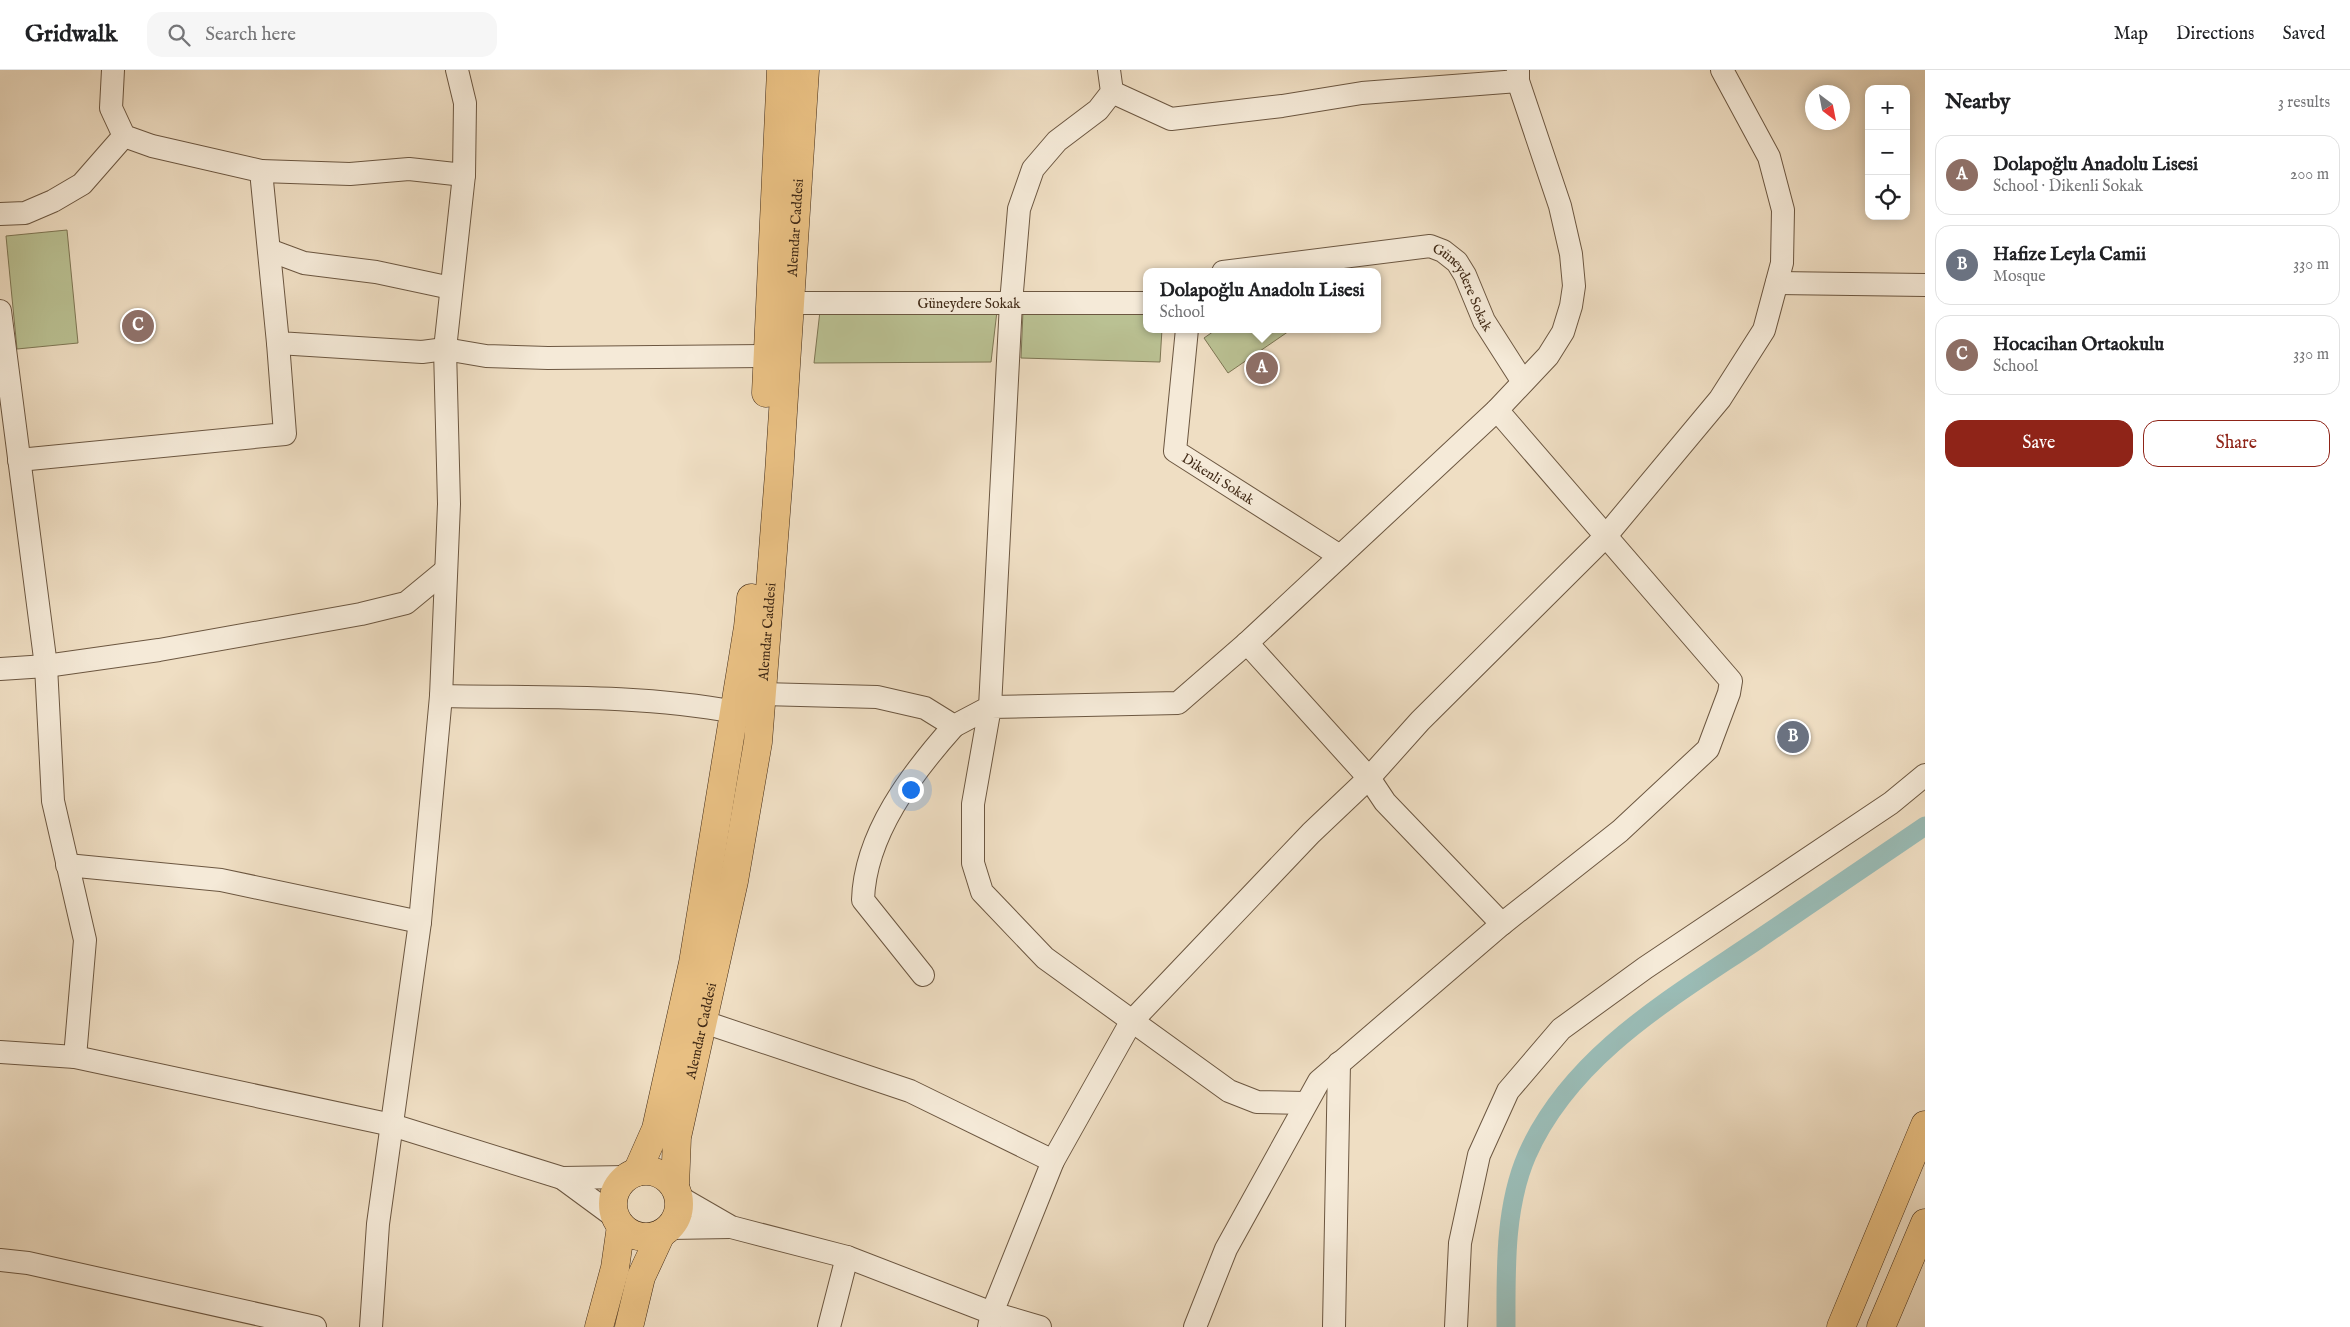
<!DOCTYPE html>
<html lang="en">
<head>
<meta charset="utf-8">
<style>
  body { margin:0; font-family:"IM FELL English",serif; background:#f6f6f6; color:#202124 }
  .controls { position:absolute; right:15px; top:15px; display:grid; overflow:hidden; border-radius:10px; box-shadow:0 2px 12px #0003 }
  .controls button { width:45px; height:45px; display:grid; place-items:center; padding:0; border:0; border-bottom:1px solid #e0e0e0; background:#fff; color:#202124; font:25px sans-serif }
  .compass { position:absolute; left:1805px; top:15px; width:45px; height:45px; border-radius:50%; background:#fff; box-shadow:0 2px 12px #0003; rotate:148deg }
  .you { position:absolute; left:910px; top:719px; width:18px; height:18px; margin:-12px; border:4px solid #fff; border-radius:50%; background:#1a73e8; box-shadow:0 0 0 8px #1a73e833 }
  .badge { display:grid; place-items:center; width:32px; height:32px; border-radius:50%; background:#8f2418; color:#fff; font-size:16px; font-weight:700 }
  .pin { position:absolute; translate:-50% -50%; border:2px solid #fff; box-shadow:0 1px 5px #0006 }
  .popup { position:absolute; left:1143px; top:198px; width:238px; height:65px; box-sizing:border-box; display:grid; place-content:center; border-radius:10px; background:#fff; filter:drop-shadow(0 1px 4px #0005); font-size:16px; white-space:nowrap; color:#757577 }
  .popup b { font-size:19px; color:#202124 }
  .popup::after { content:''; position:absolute; left:50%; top:100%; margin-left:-10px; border:10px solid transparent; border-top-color:#fff }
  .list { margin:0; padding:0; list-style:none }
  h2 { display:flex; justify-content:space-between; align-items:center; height:65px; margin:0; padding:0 20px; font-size:21px }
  h2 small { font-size:16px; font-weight:400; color:#757577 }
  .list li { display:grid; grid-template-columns:32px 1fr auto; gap:15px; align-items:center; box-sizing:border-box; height:80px; margin:0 10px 10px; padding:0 10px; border:1px solid #e0e0e0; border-radius:15px }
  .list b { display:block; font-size:19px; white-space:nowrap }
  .list p { margin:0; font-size:16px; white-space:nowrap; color:#757577 }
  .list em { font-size:16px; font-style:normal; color:#757577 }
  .actions { display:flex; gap:10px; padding:15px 20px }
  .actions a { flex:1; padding:11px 0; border:1px solid #8f2418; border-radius:15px; text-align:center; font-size:18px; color:#8f2418 }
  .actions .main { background:#8f2418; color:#fff }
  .icon { flex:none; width:28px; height:28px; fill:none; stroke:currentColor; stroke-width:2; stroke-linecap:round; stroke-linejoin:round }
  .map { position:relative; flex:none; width:1925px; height:1257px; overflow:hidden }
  header { display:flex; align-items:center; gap:30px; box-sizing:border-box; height:70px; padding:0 25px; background:#fff; border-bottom:1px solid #e0e0e0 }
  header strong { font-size:24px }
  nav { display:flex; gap:28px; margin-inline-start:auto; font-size:18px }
  .search { width:350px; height:45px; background:#f6f6f6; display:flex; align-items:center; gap:12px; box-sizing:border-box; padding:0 18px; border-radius:15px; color:#757577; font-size:19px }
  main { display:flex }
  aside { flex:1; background:#fff }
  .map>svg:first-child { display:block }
  .green { fill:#bac193; stroke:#7e7654 }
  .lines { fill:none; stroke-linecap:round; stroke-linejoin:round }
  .canal { stroke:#9abcb6; stroke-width:19 }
  .minor-casing { stroke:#6c5741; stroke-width:24 }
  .major-casing { stroke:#412a16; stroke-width:29 }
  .minor { stroke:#f5ead8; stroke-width:22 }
  .major { stroke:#e8bf82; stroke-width:28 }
  .labels { text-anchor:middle; stroke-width:4; stroke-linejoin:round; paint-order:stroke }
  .street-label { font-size:14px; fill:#412a16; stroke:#f5ead8 }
</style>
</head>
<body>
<header>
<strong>Gridwalk</strong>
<div class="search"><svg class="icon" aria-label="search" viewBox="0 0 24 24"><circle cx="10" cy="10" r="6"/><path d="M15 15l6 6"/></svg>Search here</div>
<nav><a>Map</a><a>Directions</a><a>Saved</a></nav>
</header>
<main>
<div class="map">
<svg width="1925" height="1257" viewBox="0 0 1925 1257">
  <rect width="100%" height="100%" fill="#efdec3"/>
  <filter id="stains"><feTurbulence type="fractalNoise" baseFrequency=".004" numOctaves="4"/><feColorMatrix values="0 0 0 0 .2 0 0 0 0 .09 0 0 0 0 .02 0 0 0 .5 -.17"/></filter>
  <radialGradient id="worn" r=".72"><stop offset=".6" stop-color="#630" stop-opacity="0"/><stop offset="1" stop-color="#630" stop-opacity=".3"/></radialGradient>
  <g class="green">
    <path d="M 67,160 L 78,273 L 17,279 L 6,166 Z"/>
    <path d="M 820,241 L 997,241 L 991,292 L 814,293 Z"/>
    <path d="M 1023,241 L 1147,244 L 1147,259 L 1162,259 L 1160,292 L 1021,288 Z"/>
    <path d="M 1217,259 L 1292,259 L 1228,303 L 1204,268 Z"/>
  </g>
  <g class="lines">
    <path class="canal" d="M 1506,1257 C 1506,1201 1504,1138 1527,1085 C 1570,987 1668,930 1753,873 C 1810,834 1868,795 1925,756"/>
    <g class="minor-casing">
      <g id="minor">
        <path d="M 113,0 L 111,38 L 124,66 L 152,76 L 261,101 L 278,273 L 422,282 L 445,279 L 486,286 L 548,288 L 768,286"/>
        <path d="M 1112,22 L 1171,49 L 1282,36 L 1362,23 L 1518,11"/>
        <path d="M 261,101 L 350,104 L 409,99 L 464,105"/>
        <path d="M 0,144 L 25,143 L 53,131 L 82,114 L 124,66"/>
        <path d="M 269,180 L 304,193 L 376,202 L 451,218"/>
        <path id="s1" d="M 1223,202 L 1430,176 L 1443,181 L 1457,192 L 1465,205 L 1484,251 L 1523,312"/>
        <path d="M 1777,213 L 1925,215"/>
        <path id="s2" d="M 791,233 L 1147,233"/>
        <path d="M 0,241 L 46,596 L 53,731 L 85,870 L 75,987"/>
        <path id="s3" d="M 1187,259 L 1175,381 L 1340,486"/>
        <path d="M 19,390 L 285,364 L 278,273"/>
        <path d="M 1247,573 L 1369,708 L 1385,732 L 1502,854"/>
        <path d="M 0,599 L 46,596 L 159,580 L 361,544 L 406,533 L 446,500"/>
        <path d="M 762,624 L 877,627 L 925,638 L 954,656 L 990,637 L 1011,233 L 1019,139 L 1033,99 L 1057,71 L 1098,40 L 1112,22 L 1109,0"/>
        <path d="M 441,626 C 539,628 639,624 735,642"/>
        <path d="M 67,795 L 221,810 L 420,852"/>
        <path d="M 923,905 L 863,830 C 865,764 912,703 954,656"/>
        <path d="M 704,952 L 910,1021 L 1053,1091"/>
        <path d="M 0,982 L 75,987 L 392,1055 L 562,1108 L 627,1107"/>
        <path d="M 1305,1033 L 1257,1032 L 1229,1021 L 1045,888 L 982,822 L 973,793 L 973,734 L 990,637 L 1178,633 L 1247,573 L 1497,340 L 1548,286 L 1563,262 L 1571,236 L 1574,216 L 1571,184 L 1560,136 L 1518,11 L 1518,0"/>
        <path d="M 562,1108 L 615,1147"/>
        <path d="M 679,1127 L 731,1157 L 847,1187 L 992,1243 L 989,1257"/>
        <path d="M 670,1158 L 730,1157"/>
        <path d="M 0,1190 L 28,1193 L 315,1257"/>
        <path d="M 371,1257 L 378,1154 L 420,852 L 441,626 L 449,434 L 445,279 L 464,105 L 465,33 L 457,0"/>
        <path d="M 829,1257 L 847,1187"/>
        <path d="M 1040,1257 L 992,1243 L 1053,1091 L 1131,952 L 1311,763 L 1369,708 L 1420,651 L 1605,467 L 1720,329 L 1764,260 L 1782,193 L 1783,140 L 1769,87 L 1722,0"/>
        <path d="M 1195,1257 L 1226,1179 L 1319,1011 L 1502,854 L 1620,761 L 1708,679 L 1729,623 L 1731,611 L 1497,340"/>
        <path d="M 1334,1257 L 1339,993"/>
        <path d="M 1456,1257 L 1460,1173 L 1479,1085 L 1508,1021 L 1561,959 L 1645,898 L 1891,733 L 1925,705"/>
      </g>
    </g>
    <g class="major-casing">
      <g id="major">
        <path d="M 766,323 L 781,0"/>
        <circle cx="646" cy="1134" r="33"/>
        <path d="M 637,1102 L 656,1059 L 693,893 L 748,557 L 751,528"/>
        <path id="s4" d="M 675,1117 L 677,1067 L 734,811 L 758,672 L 779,404 L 805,0"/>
        <path d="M 599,1257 L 615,1198 L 621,1156"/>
        <path d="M 629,1257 L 641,1207 L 661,1164"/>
        <path d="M 1841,1257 L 1925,1055"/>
        <path d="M 1881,1257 L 1925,1153"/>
      </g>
    </g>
    <use href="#minor" class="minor"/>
    <use href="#major" class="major"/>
  </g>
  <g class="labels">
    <g class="street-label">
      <text dy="5" stroke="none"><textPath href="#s4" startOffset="969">Alemdar Caddesi</textPath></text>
      <text dy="5" stroke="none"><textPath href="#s1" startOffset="264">Güneydere Sokak</textPath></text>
      <text dy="5" stroke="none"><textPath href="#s2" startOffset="178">Güneydere Sokak</textPath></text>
      <text dy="5" stroke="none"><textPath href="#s3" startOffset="174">Dikenli Sokak</textPath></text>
      <text dy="5" stroke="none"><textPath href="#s4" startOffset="564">Alemdar Caddesi</textPath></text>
      <text dy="5" stroke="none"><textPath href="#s4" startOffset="159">Alemdar Caddesi</textPath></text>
    </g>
  </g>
  <rect width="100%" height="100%" filter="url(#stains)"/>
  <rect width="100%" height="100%" fill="url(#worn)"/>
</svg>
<div class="controls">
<button>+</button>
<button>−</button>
<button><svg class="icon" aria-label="locate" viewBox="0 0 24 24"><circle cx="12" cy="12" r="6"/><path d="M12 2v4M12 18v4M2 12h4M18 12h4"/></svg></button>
</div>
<svg class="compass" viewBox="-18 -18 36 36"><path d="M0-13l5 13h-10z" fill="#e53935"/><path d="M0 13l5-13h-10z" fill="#757577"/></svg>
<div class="you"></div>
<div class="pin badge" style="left:1262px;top:298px;background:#8d6e63">A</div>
<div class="popup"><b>Dolapoğlu Anadolu Lisesi</b>School</div>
<div class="pin badge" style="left:1793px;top:667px;background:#6b7280">B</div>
<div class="pin badge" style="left:138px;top:256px;background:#8d6e63">C</div>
</div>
<aside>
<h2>Nearby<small>3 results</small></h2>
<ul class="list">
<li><span class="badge" style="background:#8d6e63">A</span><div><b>Dolapoğlu Anadolu Lisesi</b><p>School · Dikenli Sokak</p></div><em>200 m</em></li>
<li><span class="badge" style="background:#6b7280">B</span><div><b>Hafize Leyla Camii</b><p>Mosque</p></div><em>330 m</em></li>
<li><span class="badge" style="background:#8d6e63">C</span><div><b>Hocacihan Ortaokulu</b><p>School</p></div><em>330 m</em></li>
</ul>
<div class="actions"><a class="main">Save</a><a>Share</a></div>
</aside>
</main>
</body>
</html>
